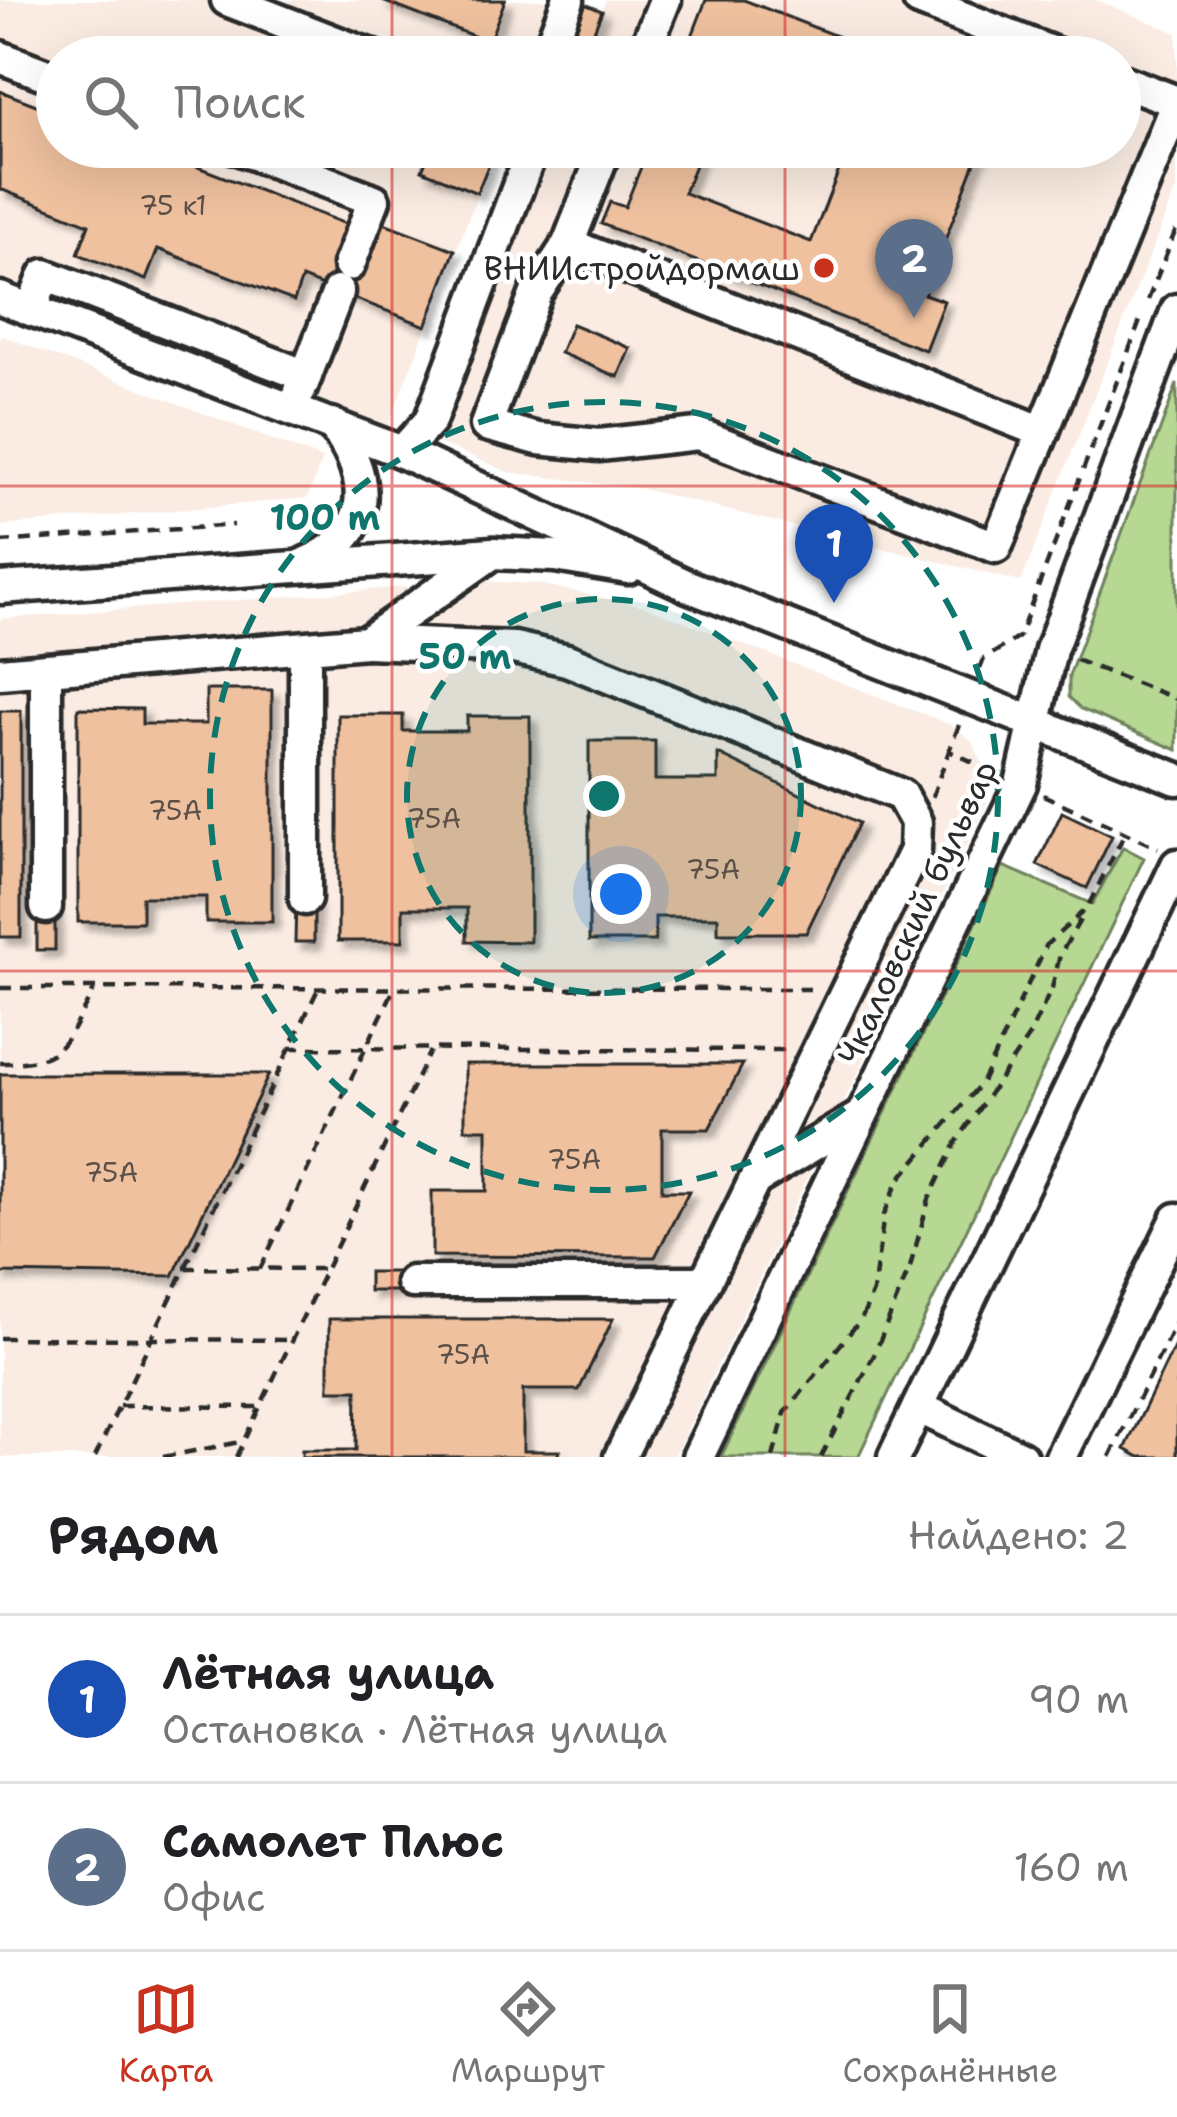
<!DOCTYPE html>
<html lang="ru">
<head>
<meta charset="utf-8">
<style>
  body { margin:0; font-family:"Shantell Sans",sans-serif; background:#f2f2f2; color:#202124 }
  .you { position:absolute; left:621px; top:894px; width:42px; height:42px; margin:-30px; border:9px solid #fff; border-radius:50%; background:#1a73e8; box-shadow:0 0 0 18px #1a73e833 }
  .badge { display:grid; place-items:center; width:78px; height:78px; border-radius:50%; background:#c8321e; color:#fff; font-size:39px; font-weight:700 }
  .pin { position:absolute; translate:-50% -99px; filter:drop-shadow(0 3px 6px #0008) }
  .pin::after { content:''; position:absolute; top:63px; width:42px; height:36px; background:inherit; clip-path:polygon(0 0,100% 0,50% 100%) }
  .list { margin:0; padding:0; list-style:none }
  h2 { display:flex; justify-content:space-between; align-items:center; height:156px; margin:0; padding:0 48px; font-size:51px }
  h2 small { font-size:39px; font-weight:400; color:#757577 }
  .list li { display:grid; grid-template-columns:78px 1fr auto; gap:36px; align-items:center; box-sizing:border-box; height:168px; padding:0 48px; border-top:3px solid #e0e0e0 }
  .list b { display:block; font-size:45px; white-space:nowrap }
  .list p { margin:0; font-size:39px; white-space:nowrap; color:#757577 }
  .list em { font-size:39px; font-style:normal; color:#757577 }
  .icon { flex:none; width:66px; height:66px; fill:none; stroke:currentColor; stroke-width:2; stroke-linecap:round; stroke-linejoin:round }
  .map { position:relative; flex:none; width:1177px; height:1457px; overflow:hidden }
  .search { position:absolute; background:#fff; box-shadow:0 12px 48px #0002; left:36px; right:36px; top:36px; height:132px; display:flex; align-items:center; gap:30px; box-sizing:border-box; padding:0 42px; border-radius:66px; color:#757577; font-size:45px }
  .sheet { height:492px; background:#fff }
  nav { display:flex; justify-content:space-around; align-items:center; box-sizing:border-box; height:168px; border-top:3px solid #e0e0e0; background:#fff; font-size:33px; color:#757577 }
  nav a { display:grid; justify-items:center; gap:6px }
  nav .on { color:#c8321e }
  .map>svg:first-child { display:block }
  .built { fill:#faece2 }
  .green { fill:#b6d892; stroke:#70825e; stroke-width:3 }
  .building { fill:#efc19f; stroke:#2b2b2b; stroke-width:3; filter:url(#shadow) }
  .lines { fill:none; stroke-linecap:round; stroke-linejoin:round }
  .minor-casing { stroke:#2b2b2b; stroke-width:39 }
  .path { stroke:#2b2b2b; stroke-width:4.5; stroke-dasharray:12 9; stroke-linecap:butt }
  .minor { stroke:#fff; stroke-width:30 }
  .grid { fill:none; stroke:#d62828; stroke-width:3; stroke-opacity:0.55 }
  .ring { fill:none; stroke:#0f766e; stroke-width:6; stroke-dasharray:21 15 }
  .poi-dot { fill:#c8321e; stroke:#fff; stroke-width:4.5 }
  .labels { text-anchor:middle; stroke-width:9; stroke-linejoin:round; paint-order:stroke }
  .number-label { font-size:27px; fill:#5c5048 }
  .poi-label { font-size:33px; fill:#2b2b2b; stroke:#fff; text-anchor:end }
  .street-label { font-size:33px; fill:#2b2b2b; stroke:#fff }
  .centre { fill:#0f766e; stroke:#fff; stroke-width:6 }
  .ring-label { font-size:36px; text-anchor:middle; font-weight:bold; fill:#0f766e; stroke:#fff; stroke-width:9; stroke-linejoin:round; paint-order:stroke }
</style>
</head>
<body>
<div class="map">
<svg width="1177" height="1457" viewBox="0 0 1177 1457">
  <defs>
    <filter id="shadow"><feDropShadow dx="7" dy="7" stdDeviation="3" flood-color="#0004"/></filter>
  </defs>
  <rect width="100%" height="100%" fill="#fff"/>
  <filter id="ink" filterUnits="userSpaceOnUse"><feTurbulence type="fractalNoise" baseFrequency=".00833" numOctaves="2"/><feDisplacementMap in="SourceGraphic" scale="24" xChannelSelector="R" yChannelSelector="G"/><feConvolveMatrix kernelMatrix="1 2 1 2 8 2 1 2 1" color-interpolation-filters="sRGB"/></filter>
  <g filter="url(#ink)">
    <g class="built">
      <path d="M 0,0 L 557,0 L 535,57 L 57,57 L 57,147 L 496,147 L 387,429 L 0,281 Z"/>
      <path d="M 606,0 L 1096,0 L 1177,33 L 1177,186 L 1021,582 L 642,489 L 508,472 L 434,441 L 548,147 L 1120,147 L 1120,57 L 583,57 Z"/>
      <path d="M 0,335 L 322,459 L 308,498 L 0,526 Z"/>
      <path d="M 480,581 L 539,584 L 644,606 L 954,726 L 972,741 L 989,776 L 988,800 L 674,1457 L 0,1457 L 0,619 Z"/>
    </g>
    <g class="green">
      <path d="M 1177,384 L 1177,750 L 1081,709 L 1069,697 L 1069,676 Z"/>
      <path d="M 1123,847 L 1144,858 L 858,1457 L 721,1457 L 1003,866 L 1092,904 Z"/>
    </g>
    <g class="building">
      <path d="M 380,0 L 505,0 L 489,42 Z"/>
      <path d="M 575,0 L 602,11 L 583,57 L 552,57 Z"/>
      <path d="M 706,0 L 744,0 L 890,57 L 684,57 Z"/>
      <path d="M 0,91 L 57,113 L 57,147 L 146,147 L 351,226 L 327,288 L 302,278 L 294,301 L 158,249 L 146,280 L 78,254 L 89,224 L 0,189 Z"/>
      <path d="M 432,147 L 484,147 L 494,151 L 477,193 L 422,170 Z"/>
      <path d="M 649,147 L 702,147 L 684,193 L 811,242 L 848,147 L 981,147 L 924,294 L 944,301 L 925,350 L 601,224 L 610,202 L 625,207 Z"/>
      <path d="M 376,220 L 455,250 L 426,326 L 327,288 L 338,261 Z"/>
      <path d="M 572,324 L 630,348 L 618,377 L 560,353 Z"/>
      <path d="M 206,690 L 272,690 L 272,922 L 206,922 L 206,897 L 142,897 L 142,922 L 78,922 L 78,708 L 142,709 L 142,724 L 206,724 Z"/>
      <rect x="0" y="711" width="21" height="226"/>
      <path d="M 338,715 L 403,715 L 403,731 L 467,731 L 467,716 L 530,716 L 530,942 L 467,941 L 467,908 L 403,908 L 403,941 L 338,941 Z"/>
      <path d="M 589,741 L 655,741 L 655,780 L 718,780 L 718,754 L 859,823 L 806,933 L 718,933 L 718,917 L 655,917 L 655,941 L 589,941 Z"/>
      <path d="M 1062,812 L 1112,836 L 1087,888 L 1037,865 Z"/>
      <path d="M 296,899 L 314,899 L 314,942 L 295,942 Z"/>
      <rect x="37" y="907" width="18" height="43"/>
      <path d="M 465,1064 L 743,1064 L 709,1129 L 662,1129 L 662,1191 L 689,1191 L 655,1257 L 432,1256 L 432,1191 L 487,1191 L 487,1129 L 465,1129 Z"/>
      <path d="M 0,1074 L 269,1074 L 173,1276 L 0,1273 Z"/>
      <rect x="369" y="1272" width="43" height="19"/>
      <path d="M 329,1319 L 613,1319 L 579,1390 L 523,1390 L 523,1451 L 560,1451 L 556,1457 L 302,1457 L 302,1450 L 356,1450 L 357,1390 L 329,1390 Z"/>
      <path d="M 1177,1341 L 1177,1457 L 1140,1457 L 1125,1449 Z"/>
    </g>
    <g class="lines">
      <g class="minor-casing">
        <g id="minor">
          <path d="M 227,0 L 374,57"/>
          <path d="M 919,0 L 1063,57"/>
          <path d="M 0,57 L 57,79"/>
          <path d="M 546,57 L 568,0"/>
          <path d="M 642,57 L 665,0"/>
          <path d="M 235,147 L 374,200 L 349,265"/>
          <path d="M 606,147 L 568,244 L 536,293 L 486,425 L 538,439 L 599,445 L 698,434 L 996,547 L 1177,102 L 1120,80"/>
          <path d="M 568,244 L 1043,432"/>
          <path d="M 0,298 L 402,452 L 688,586 L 1177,779"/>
          <path d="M 31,310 L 45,275 L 306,376"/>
          <path d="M 300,391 L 338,292"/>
          <path d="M 402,452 L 430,421 L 533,147"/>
          <path d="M 306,563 C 376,533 372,477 332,424"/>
          <path d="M 0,588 L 493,553 L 555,556 L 628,568"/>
          <path d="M 366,642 L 514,648 L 567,660 L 901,795 L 916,822 L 915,850 L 620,1457"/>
          <path d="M 0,673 L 366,642 L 493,553"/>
          <path d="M 305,899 L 305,648"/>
          <path d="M 46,907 L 46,669"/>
          <path d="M 755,1180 L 861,1116"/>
          <path d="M 412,1282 L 705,1282"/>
          <path d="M 918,1407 L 1021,1457"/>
          <path d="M 698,1457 L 1021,784 L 1051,650 L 1177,310"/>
          <path d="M 894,1457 L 1177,865"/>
          <path d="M 1061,1457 L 1177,1219"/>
        </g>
      </g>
      <g class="path">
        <path d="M 1148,300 L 1177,227"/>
        <path d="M 0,542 L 234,525"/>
        <path d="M 1076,660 L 1177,699"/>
        <path d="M 980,669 L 984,659 L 1019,637 L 1142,316"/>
        <path d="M 959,725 L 949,751 L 995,772"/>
        <path d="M 1043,795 L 1158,848"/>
        <path d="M 932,797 L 949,751"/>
        <path d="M 0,988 L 819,989"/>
        <path d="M 289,1048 L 788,1050"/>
        <path d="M 0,1063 C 67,1063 64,1043 94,990"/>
        <path d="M 184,1268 L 326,1269"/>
        <path d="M 260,1269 L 394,989"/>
        <path d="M 0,1338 L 292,1340"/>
        <path d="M 119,1406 L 257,1407"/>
        <path d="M 95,1457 L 317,991"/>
        <path d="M 163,1457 L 240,1442"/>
        <path d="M 236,1457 L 430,1051"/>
        <path d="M 773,1457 L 785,1413 L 862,1318 L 873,1292 L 884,1215 L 898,1181 L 982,1082 L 1047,944 L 1087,908 L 1125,833"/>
        <path d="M 821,1457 L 875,1353 L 910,1267 L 929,1199 L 957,1141 L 1029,1036 L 1052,988 L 1060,955 L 1084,913"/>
        <path d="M 1110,1457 L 1177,1320"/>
      </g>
      <use href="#minor" class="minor"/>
    </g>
  </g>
  <path class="grid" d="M 392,0 L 392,57M 785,0 L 785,57M 392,147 L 392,1457M 785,147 L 785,1457M 0,486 L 1177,486M 0,971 L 1177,971"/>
  <circle cx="604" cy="796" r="197" fill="#0f766e" fill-opacity=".12"/>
  <g class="ring">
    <circle cx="604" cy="796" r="197"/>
    <circle cx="604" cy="796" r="394"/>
  </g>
  <circle class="poi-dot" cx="824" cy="268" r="12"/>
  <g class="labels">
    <g class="number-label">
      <text x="173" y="215">75 к1</text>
      <text x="175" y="820">75А</text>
      <text x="434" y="828">75А</text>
      <text x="713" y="879">75А</text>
      <text x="574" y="1169">75А</text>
      <text x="111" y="1182">75А</text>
      <text x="463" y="1364">75А</text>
    </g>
    <g class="poi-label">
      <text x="800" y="280">ВНИИстройдормаш</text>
    </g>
    <g class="street-label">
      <text transform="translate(917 912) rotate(-65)" y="12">Чкаловский бульвар</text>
    </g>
  </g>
  <circle cx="604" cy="796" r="18" class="centre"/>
  <g class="ring-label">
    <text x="325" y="530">100 m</text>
    <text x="465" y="669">50 m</text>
  </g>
</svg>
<div class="you"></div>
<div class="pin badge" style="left:834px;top:603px;background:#1a4fb4">1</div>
<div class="pin badge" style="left:914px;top:318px;background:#5c6f8a">2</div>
<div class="search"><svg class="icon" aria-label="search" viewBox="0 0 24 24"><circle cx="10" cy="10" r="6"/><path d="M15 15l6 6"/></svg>Поиск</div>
</div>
<section class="sheet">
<h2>Рядом<small>Найдено: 2</small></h2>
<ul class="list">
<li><span class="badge" style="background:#1a4fb4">1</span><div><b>Лётная улица</b><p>Остановка · Лётная улица</p></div><em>90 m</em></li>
<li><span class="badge" style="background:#5c6f8a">2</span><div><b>Самолет Плюс</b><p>Офис</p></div><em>160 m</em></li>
</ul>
</section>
<nav>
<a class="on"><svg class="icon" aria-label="map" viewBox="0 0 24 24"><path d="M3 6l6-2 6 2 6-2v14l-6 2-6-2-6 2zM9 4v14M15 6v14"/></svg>Карта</a>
<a><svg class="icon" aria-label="directions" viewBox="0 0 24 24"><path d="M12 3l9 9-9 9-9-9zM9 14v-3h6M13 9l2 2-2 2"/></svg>Маршрут</a>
<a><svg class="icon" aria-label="saved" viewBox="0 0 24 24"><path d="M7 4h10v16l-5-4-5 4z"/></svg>Сохранённые</a>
</nav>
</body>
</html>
